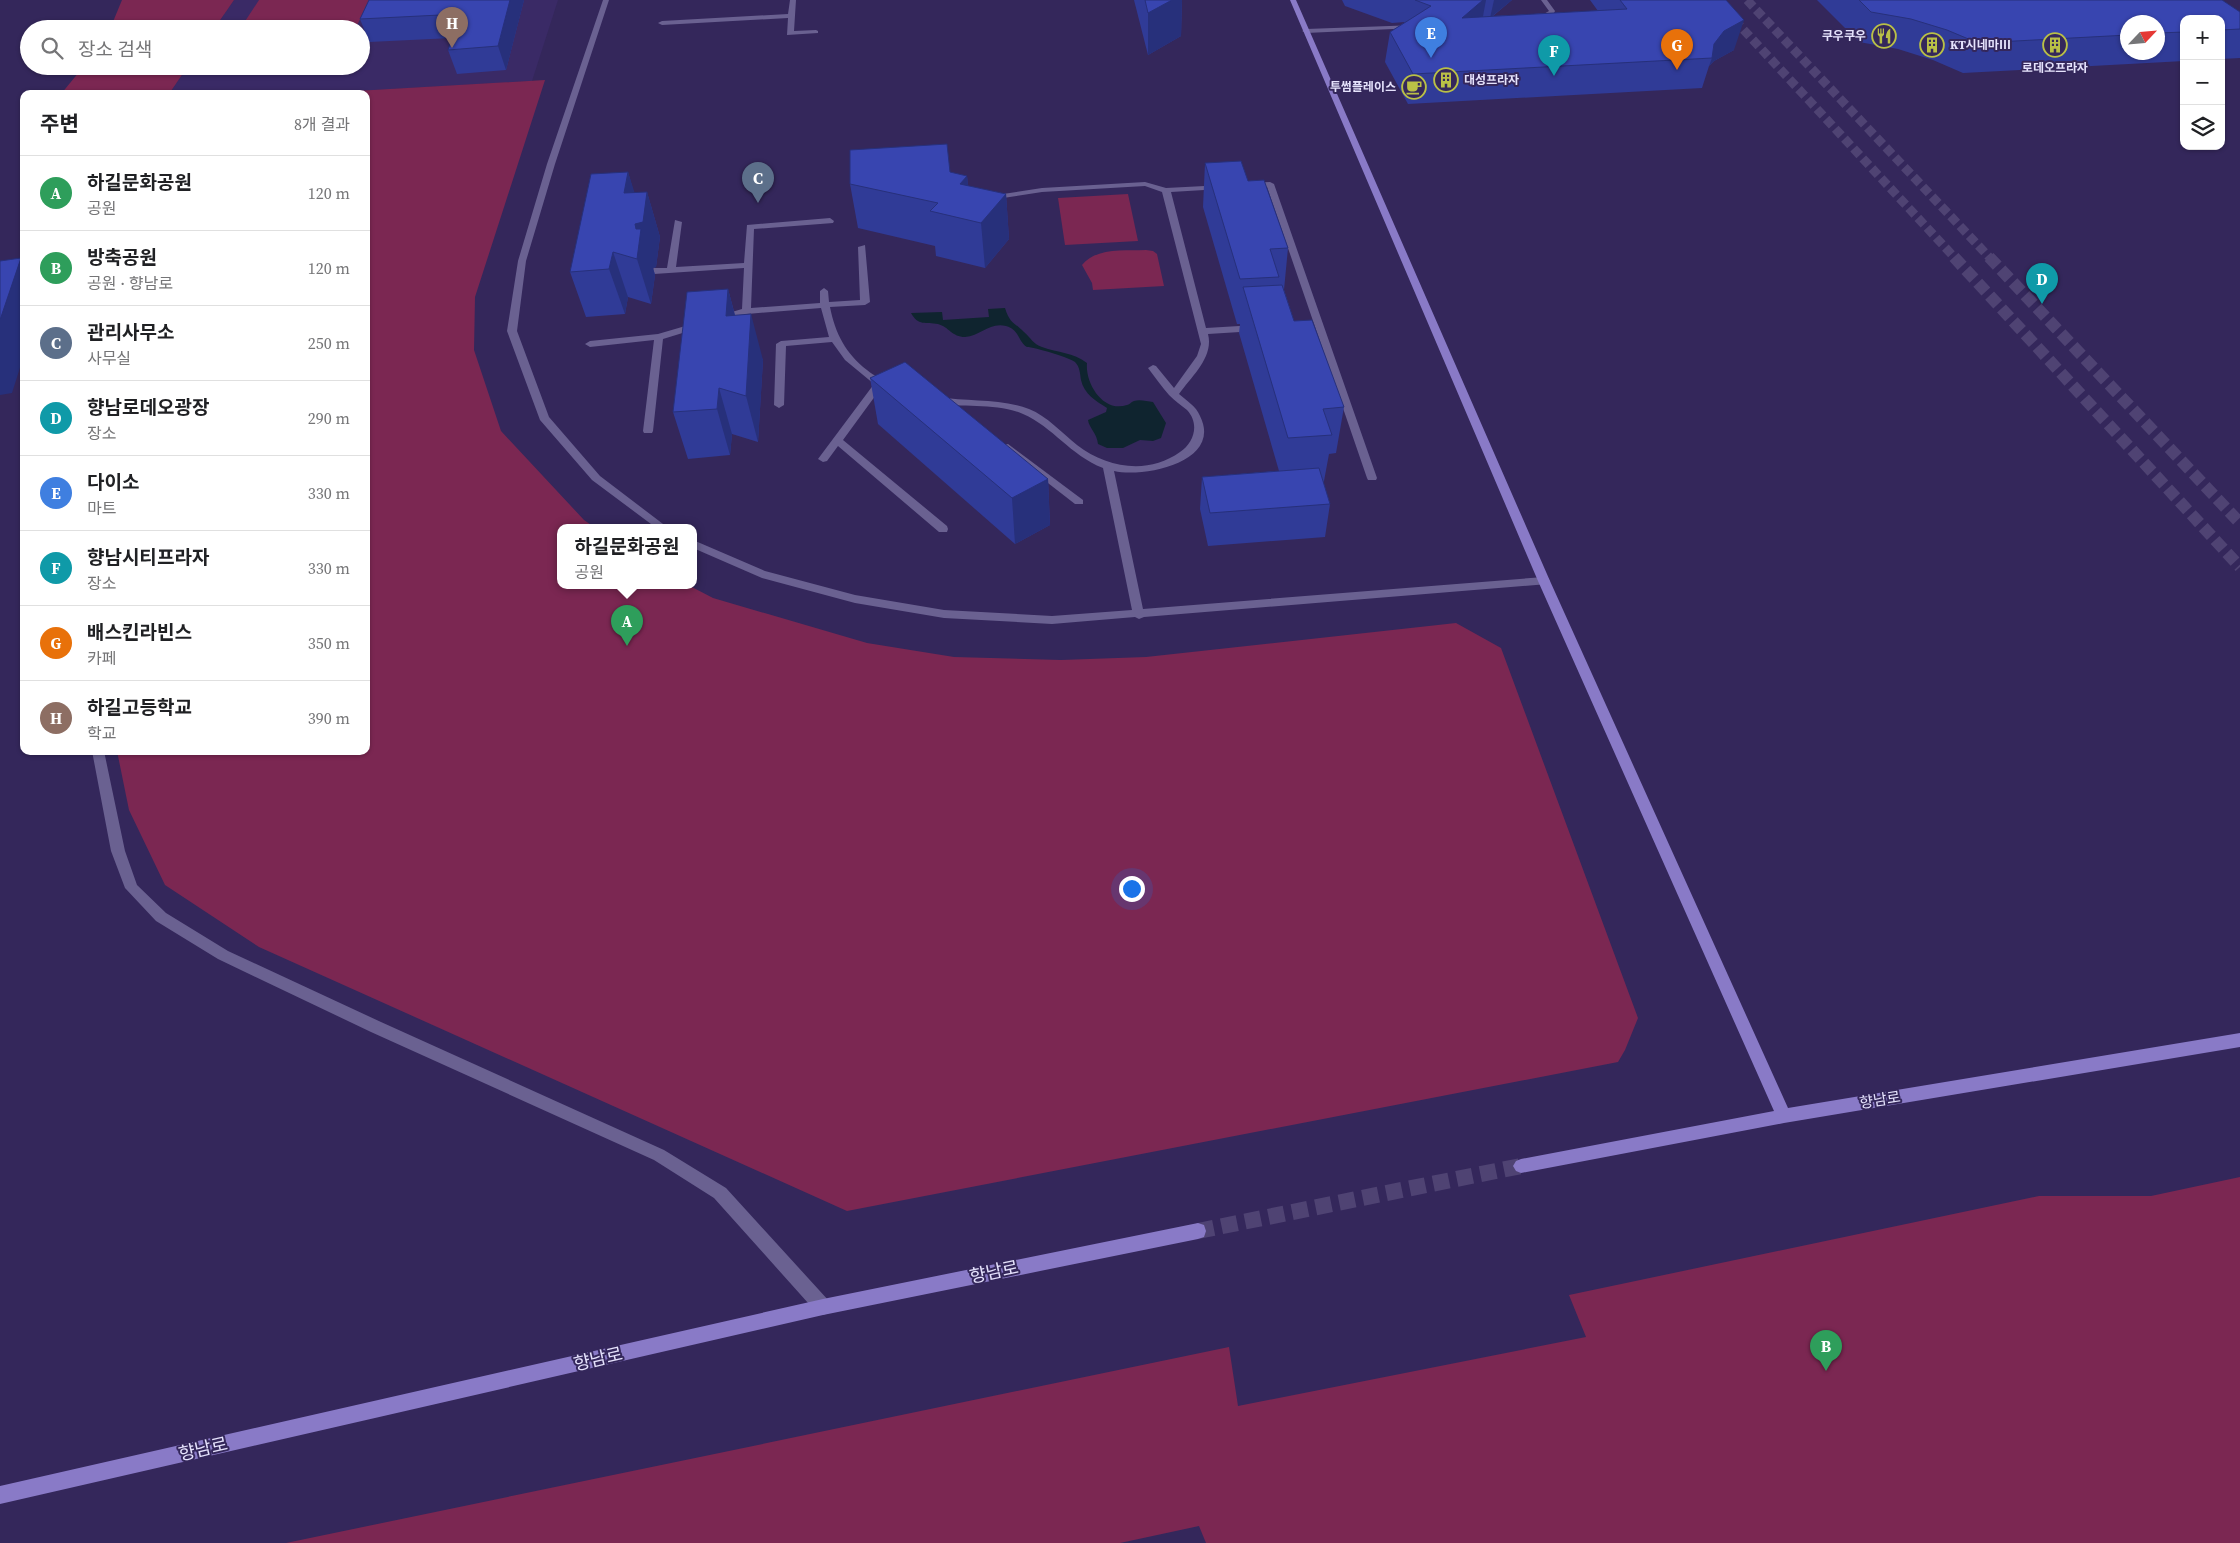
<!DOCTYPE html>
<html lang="ko">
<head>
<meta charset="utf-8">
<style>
  body { margin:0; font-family:"Source Serif 4","Noto Sans KR",serif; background:#f2f2f2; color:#202124 }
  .controls { position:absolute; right:15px; top:15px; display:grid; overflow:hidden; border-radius:10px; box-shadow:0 1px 4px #0004 }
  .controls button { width:45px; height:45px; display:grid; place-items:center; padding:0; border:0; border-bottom:1px solid #e0e0e0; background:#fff; color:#202124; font:25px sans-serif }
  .compass { position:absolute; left:2120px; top:15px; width:45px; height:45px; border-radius:50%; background:#fff; box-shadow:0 1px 4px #0004; rotate:64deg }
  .you { position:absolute; left:1131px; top:888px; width:18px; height:18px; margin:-12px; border:4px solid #fff; border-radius:50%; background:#1a73e8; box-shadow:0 0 0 8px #1a73e833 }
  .badge { display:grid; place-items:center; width:32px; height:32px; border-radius:50%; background:#b45309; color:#fff; font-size:16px; font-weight:700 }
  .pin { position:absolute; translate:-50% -41px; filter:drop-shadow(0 1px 2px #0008) }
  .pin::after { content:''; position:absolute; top:26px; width:18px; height:15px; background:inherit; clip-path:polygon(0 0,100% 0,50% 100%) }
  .popup { position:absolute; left:557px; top:524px; width:140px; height:65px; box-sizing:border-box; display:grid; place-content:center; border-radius:10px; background:#fff; filter:drop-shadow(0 1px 4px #0005); font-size:16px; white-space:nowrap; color:#757577 }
  .popup b { font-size:19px; color:#202124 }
  .popup::after { content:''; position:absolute; left:50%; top:100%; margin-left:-10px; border:10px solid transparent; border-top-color:#fff }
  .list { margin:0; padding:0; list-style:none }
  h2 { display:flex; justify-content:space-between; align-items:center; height:65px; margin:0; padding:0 20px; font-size:21px }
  h2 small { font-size:16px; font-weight:400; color:#757577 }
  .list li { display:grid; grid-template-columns:32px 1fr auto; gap:15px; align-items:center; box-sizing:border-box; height:75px; padding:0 20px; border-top:1px solid #e0e0e0 }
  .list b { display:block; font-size:19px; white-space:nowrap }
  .list p { margin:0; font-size:16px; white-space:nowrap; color:#757577 }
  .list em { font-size:16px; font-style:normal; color:#757577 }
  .icon { flex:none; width:28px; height:28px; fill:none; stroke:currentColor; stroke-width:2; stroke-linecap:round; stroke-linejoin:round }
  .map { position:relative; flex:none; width:2240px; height:1543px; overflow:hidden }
  .search { position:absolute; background:#fff; box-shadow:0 1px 4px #0004; left:20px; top:20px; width:350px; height:55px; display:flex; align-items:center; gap:12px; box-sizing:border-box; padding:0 18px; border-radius:28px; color:#757577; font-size:19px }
  .panel { position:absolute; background:#fff; box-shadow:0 1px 4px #0004; left:20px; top:90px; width:350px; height:665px; border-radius:10px }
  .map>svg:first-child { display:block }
  .built { fill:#3a2a66 }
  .green { fill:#7b2752 }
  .water { fill:#0f242f }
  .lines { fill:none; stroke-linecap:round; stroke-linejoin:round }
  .secondary-tunnel { stroke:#4f4373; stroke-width:16; stroke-dasharray:16 8; stroke-linecap:butt }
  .highway-tunnel-far1 { stroke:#4f4373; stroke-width:9; stroke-dasharray:9 4.5; stroke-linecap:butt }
  .highway-tunnel { stroke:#4f4373; stroke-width:12; stroke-dasharray:12 5.5; stroke-linecap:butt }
  .street { fill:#6a6191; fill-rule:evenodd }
  .secondary { fill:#897ac7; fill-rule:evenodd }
  .wall { fill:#303b97; fill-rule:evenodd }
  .shaded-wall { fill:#27307b }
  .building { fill:#3845b0; stroke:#27307b }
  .labels { text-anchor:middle; stroke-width:4; stroke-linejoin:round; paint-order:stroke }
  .far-poi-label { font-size:12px; font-weight:bold; fill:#e5e2fc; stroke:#34275b; text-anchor:end }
  .street-label { font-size:15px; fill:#e5e2fc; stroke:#34275b }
  .near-street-label { font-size:18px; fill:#e5e2fc; stroke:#34275b }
</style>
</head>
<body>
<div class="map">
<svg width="2240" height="1543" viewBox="0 0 2240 1543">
  <rect width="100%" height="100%" fill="#34275b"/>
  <path class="built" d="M 234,0 L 558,0 L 532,81 L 304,94 L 169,94 L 188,66 L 361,66 L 361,29 L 214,29 Z"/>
  <g class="green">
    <path d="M 122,0 L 234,0 L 214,29 L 110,29 Z"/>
    <path d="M 259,0 L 370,0 L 355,29 L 240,29 Z"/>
    <path d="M 84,66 L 188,66 L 169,94 L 61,94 Z"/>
    <path d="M 545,80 L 475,297 L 474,350 L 501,431 L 584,520 L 594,527 L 561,527 L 561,585 L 688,585 L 713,598 L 867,643 L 954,657 L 1061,660 L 1146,657 L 1456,623 L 1501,648 L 1638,1018 L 1625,1050 L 1618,1062 L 847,1211 L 259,947 L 165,885 L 129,810 L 117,751 L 366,751 L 366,94 L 304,94 Z"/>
    <path d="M 1128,194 L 1138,241 L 1065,245 L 1058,198 Z"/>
    <path d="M 1146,250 L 1153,251 L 1157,254 L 1164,286 L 1093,290 L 1092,283 L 1082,265 C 1097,247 1124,251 1146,250 Z"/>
    <path d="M 2240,1177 L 2240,1543 L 1206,1543 L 1199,1526 L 1120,1543 L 286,1543 L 1229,1347 L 1238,1406 L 1586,1337 L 1569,1295 L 2039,1196 L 2151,1196 Z"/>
  </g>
  <path class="water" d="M 1005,308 C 1010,324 1014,322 1024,332 C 1031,338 1033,344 1042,347 C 1058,353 1073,352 1087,363 C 1085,383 1103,413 1127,405 C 1129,405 1131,402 1134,401 C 1139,399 1147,401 1153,402 L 1166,423 L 1161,438 L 1153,441 L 1140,440 L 1123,448 L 1107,448 L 1098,444 C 1097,433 1089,428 1088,420 L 1106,412 L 1107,408 C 1096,401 1084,394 1081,380 C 1080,374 1080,367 1075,362 C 1071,358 1034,347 1027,347 C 1018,342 1020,330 1006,326 C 989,322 981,336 965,337 C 952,337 949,327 938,324 C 926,322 918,326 911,313 L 942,312 L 943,320 L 989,317 L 988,309 Z"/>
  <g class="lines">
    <path class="secondary-tunnel" d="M 1198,1231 L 1521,1166"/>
    <g class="highway-tunnel-far1">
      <path d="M 1716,0 L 1955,258"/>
      <path d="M 1747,0 L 1990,258"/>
    </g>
    <g class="highway-tunnel">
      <path d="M 1954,257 L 2240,567"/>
      <path d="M 1989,257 L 2240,523"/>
    </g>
    <g class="street">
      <path d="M 603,0 L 609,0 L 555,164 L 526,261 L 517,331 L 549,417 L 600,476 L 667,527 L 655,527 L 592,480 L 540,420 L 507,331 L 518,261 L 547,164 Z"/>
      <path d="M 790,0 L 796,0 L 794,31 L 816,30 L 818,31 L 818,33 L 787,35 L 788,18 L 662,25 L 658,23 L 662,21 L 788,14 Z"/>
      <path d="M 1541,0 L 1547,0 L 1555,11 L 1553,15 L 1537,22 L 1535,21 L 1535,19 L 1549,11 Z"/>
      <path d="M 1417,25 L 1419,26 L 1415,28 L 1306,33 L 1302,31 L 1306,29 Z"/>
      <path d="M 1145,182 L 1166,188 L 1224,185 L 1225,187 L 1221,189 L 1171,192 L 1206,328 L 1256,325 L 1261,328 L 1256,331 L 1208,334 C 1214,357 1192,376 1179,394 C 1187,401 1196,406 1200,416 C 1223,462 1144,478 1114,471 L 1143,609 L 1544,577 L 1548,578 L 1550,581 L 1548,584 L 1144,617 L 1139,619 L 1135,617 L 1052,624 L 944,618 L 855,603 L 762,578 L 693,548 L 693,540 L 765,571 L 855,595 L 944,610 L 1052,616 L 1132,610 L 1103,468 C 1070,455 1053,427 1023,414 C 996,402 963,409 935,402 L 933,400 L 938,397 C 968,402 1000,398 1029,409 C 1047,416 1062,433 1077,445 C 1107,468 1148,475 1180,452 C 1194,443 1200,424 1187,410 C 1181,405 1175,401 1169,395 C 1162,387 1155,377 1148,368 L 1153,365 L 1156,366 L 1174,388 L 1197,356 L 1201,344 L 1162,192 L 1145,186 L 1042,192 L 990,200 L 986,198 L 990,196 L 1042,188 Z"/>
      <path d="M 1270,182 L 1274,184 L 1377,478 L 1376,480 L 1368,480 L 1367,478 L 1267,187 L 1248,187 L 1244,185 L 1248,183 Z"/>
      <path d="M 830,218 L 834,221 L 833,223 L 754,229 L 751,308 L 820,303 L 820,291 L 824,288 L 828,291 L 829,302 L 860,300 L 858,247 L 865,245 L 870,302 L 865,305 L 830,307 C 835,333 846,354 867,370 C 874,376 884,380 890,386 L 885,389 L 881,388 L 843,440 L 947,526 L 948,529 L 947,532 L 939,532 L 838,446 L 827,461 L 823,462 L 818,459 L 874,384 L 845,360 L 832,342 L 786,346 L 784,405 L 779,408 L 774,405 L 776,344 L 781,341 L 829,337 L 821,308 L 747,314 L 718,322 L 713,319 L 715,317 L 742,309 L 744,268 L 654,274 L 650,271 L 654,268 L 667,268 L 675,220 L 682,222 L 676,267 L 744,263 L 747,225 Z"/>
      <path d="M 699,322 L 704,325 L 702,327 L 663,339 L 653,431 L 652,433 L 644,433 L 643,431 L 654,340 L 590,347 L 585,344 L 590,341 L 658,334 Z"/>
      <path d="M 1008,444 L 1083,500 L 1083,504 L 1075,504 L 1004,449 L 1004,445 Z"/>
      <path d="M 92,751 L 104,751 L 125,851 L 137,885 L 166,913 L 228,951 L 381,1022 L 664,1150 L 726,1188 L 829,1301 L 831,1307 L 829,1313 L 823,1315 L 817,1313 L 714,1198 L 654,1160 L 371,1032 L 218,959 L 156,921 L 125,888 L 111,851 Z"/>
    </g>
    <g class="secondary">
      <path d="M 1290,0 L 1296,0 L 1550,581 L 1788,1108 L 2240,1033 L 2240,1047 L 1784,1123 L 1521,1173 L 1516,1171 L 1513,1166 L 1516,1161 L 1521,1159 L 1774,1111 L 1538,581 Z"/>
      <path d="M 1198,1223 L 1204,1225 L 1206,1231 L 1204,1237 L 1198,1239 L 823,1315 L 0,1504 L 0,1486 L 823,1299 Z"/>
    </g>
  </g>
  <g class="wall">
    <path d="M 524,0 L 506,70 L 457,74 L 448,50 L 452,38 L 369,42 L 360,19 Z"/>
    <path d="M 1134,0 L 1182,0 L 1181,36 L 1148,55 Z"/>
    <path d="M 1342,0 L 1512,0 L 1493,16 L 1598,11 L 1590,0 L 1726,0 L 1734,50 L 1714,61 L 1709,66 L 1702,88 L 1408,104 L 1385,62 L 1390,32 L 1405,22 L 1392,23 L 1345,6 Z"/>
    <path d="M 1817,0 L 2222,0 L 2240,12 L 2240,58 L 2221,59 L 2221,19 L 2184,19 L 2184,61 L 1963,73 L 1933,60 L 1898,49 L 1859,42 ZM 2128,22 L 2158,22 L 2158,52 L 2128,52 Z"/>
    <path d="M 1205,163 L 1248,181 L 1288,248 L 1284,290 L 1294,321 L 1344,407 L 1336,453 L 1329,454 L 1324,481 L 1323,482 L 1330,504 L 1325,537 L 1208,546 L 1200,509 L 1202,477 L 1279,471 L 1239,333 L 1240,324 L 1237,324 L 1203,207 Z"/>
    <path d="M 628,172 L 634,193 L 647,192 L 660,237 L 656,267 L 653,268 L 655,275 L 651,304 L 628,297 L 625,314 L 586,317 L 570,272 Z"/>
    <path d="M 950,173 L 967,176 L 968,186 L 1006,194 L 1009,239 L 985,268 L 936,256 L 935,246 L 858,228 L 850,184 Z"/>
    <path d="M 728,289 L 735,315 L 763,360 L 758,442 L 732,434 L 730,455 L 688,459 L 673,412 Z"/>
    <path d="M 870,378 L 1048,479 L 1050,525 L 1015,544 L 878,424 Z"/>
  </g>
  <g class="shaded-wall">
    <path d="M 510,0 L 524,0 L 506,70 L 498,46 Z"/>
    <path d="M 1172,0 L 1182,0 L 1181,36 L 1148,55 L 1148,13 Z"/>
    <path d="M 1483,0 L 1486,0 L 1481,27 L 1462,18 Z"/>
    <path d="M 1494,0 L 1512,0 L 1490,18 Z"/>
    <path d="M 1744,20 L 1734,50 L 1714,61 L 1709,66 L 1712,58 L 1714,44 L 1724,31 Z"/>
    <path d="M 628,172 L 642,216 L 647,192 L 660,237 L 656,267 L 653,268 L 655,275 L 651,304 L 637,259 L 624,193 Z"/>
    <path d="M 967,176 L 972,220 L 960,184 Z"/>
    <path d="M 1006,194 L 1009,239 L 985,268 L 981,223 Z"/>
    <path d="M 613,252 L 628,297 L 625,314 L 609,269 Z"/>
    <path d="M 21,258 L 24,262 L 24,355 L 12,393 L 0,395 L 0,320 Z"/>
    <path d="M 728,289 L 740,335 L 726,316 Z"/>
    <path d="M 751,314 L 763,360 L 758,442 L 746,396 Z"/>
    <path d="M 719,388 L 732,434 L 730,455 L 717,409 Z"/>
    <path d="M 1048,479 L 1050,525 L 1015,544 L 1012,498 Z"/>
  </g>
  <g class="building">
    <path d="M 369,0 L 510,0 L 498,46 L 448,50 L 460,14 L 360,19 Z"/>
    <path d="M 1145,0 L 1172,0 L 1148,13 Z"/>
    <path d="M 1415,0 L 1483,0 L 1462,18 L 1627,9 L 1620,0 L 1726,0 L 1744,20 L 1724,31 L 1714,44 L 1712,58 L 1413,74 L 1390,32 L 1431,6 Z"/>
    <path d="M 1859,0 L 2222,0 L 2240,12 L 2240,29 L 2221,30 L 2221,19 L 2184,19 L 2184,32 L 2158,33 L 2158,22 L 2128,22 L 2128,35 L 1978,43 L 1947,30 L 1911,19 L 1871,12 Z"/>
    <path d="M 947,144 L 950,172 L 967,176 L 960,184 L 1006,194 L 981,223 L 930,211 L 938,203 L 850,184 L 850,150 Z"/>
    <path d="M 1241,161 L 1248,181 L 1264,180 L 1288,248 L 1270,249 L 1279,277 L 1240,279 L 1205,163 Z"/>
    <path d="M 628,172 L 624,193 L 647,192 L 643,222 L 635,224 L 636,229 L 641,229 L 637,259 L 613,252 L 609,269 L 570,272 L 591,174 Z"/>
    <path d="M 21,258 L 0,320 L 0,261 Z"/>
    <path d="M 1282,285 L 1294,321 L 1312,320 L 1344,407 L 1323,409 L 1332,435 L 1288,438 L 1243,287 Z"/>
    <path d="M 728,289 L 726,316 L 751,314 L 746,396 L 719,388 L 717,409 L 673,412 L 687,292 Z"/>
    <path d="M 905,362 L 1048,479 L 1012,498 L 870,378 Z"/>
    <path d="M 1319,468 L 1330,504 L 1210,513 L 1202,477 Z"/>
  </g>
  <defs>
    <g id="restaurant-ring" transform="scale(1.25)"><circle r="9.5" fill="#34275b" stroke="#bac046" stroke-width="1.5"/><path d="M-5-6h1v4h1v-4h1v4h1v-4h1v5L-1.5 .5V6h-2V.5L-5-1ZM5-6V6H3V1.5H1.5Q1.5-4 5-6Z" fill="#bac046"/></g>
    <g id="building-ring" transform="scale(1.25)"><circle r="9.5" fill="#34275b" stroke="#bac046" stroke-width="1.5"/><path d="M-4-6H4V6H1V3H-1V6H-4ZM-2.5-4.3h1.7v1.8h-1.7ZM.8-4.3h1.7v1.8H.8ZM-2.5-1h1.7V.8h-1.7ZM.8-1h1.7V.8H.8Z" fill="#bac046"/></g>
    <g id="cafe-ring" transform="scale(1.25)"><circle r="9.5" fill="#34275b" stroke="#bac046" stroke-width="1.5"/><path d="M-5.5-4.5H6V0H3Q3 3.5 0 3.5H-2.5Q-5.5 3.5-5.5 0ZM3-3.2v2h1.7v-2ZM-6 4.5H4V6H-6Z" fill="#bac046"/></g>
  </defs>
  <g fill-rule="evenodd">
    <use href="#restaurant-ring" x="1884" y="36"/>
    <use href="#building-ring" x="1932" y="45"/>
    <use href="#building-ring" x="2055" y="45"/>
    <use href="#building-ring" x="1446" y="80"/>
    <use href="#cafe-ring" x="1414" y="87"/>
  </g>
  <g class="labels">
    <g class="far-poi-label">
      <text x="1866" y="40">쿠우쿠우</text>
      <text x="1950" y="49" text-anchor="start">KT시네마Ⅲ</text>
      <text x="2055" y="72" text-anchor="middle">로데오프라자</text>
      <text x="1464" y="84" text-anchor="start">대성프라자</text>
      <text x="1396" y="91">투썸플레이스</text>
    </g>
    <g class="street-label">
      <text transform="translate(1880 1100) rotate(-9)" y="5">향남로</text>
    </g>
    <g class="near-street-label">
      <text transform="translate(994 1272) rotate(-12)" y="6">향남로</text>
      <text transform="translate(598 1359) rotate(-13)" y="6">향남로</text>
      <text transform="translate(203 1449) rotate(-13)" y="6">향남로</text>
    </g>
  </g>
</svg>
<div class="controls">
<button>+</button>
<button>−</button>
<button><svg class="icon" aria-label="layers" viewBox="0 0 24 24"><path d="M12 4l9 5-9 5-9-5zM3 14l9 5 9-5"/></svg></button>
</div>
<svg class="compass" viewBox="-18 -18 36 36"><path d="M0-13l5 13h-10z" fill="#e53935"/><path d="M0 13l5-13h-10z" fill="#757577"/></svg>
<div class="you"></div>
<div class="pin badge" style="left:627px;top:646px;background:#2e9e5b">A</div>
<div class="popup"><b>하길문화공원</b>공원</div>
<div class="pin badge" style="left:1826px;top:1371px;background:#2e9e5b">B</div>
<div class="pin badge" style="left:758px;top:203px;background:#5c6f8a">C</div>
<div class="pin badge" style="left:2042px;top:304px;background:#0f9aa8">D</div>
<div class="pin badge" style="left:1431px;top:58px;background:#3f7fe0">E</div>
<div class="pin badge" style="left:1554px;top:76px;background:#0f9aa8">F</div>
<div class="pin badge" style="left:1677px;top:70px;background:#e8710a">G</div>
<div class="pin badge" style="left:452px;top:48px;background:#8d6e63">H</div>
<div class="search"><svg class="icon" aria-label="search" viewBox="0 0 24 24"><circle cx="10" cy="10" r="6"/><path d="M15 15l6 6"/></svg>장소 검색</div>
<section class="panel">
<h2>주변<small>8개 결과</small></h2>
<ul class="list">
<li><span class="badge" style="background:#2e9e5b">A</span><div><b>하길문화공원</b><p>공원</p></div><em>120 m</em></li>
<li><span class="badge" style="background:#2e9e5b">B</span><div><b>방축공원</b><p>공원 · 향남로</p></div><em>120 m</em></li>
<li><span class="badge" style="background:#5c6f8a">C</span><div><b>관리사무소</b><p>사무실</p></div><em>250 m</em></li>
<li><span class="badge" style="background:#0f9aa8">D</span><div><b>향남로데오광장</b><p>장소</p></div><em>290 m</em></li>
<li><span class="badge" style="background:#3f7fe0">E</span><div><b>다이소</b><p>마트</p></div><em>330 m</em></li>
<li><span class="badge" style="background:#0f9aa8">F</span><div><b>향남시티프라자</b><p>장소</p></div><em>330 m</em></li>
<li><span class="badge" style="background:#e8710a">G</span><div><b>배스킨라빈스</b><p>카페</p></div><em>350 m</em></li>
<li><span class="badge" style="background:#8d6e63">H</span><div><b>하길고등학교</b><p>학교</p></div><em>390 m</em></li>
</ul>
</section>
</div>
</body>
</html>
